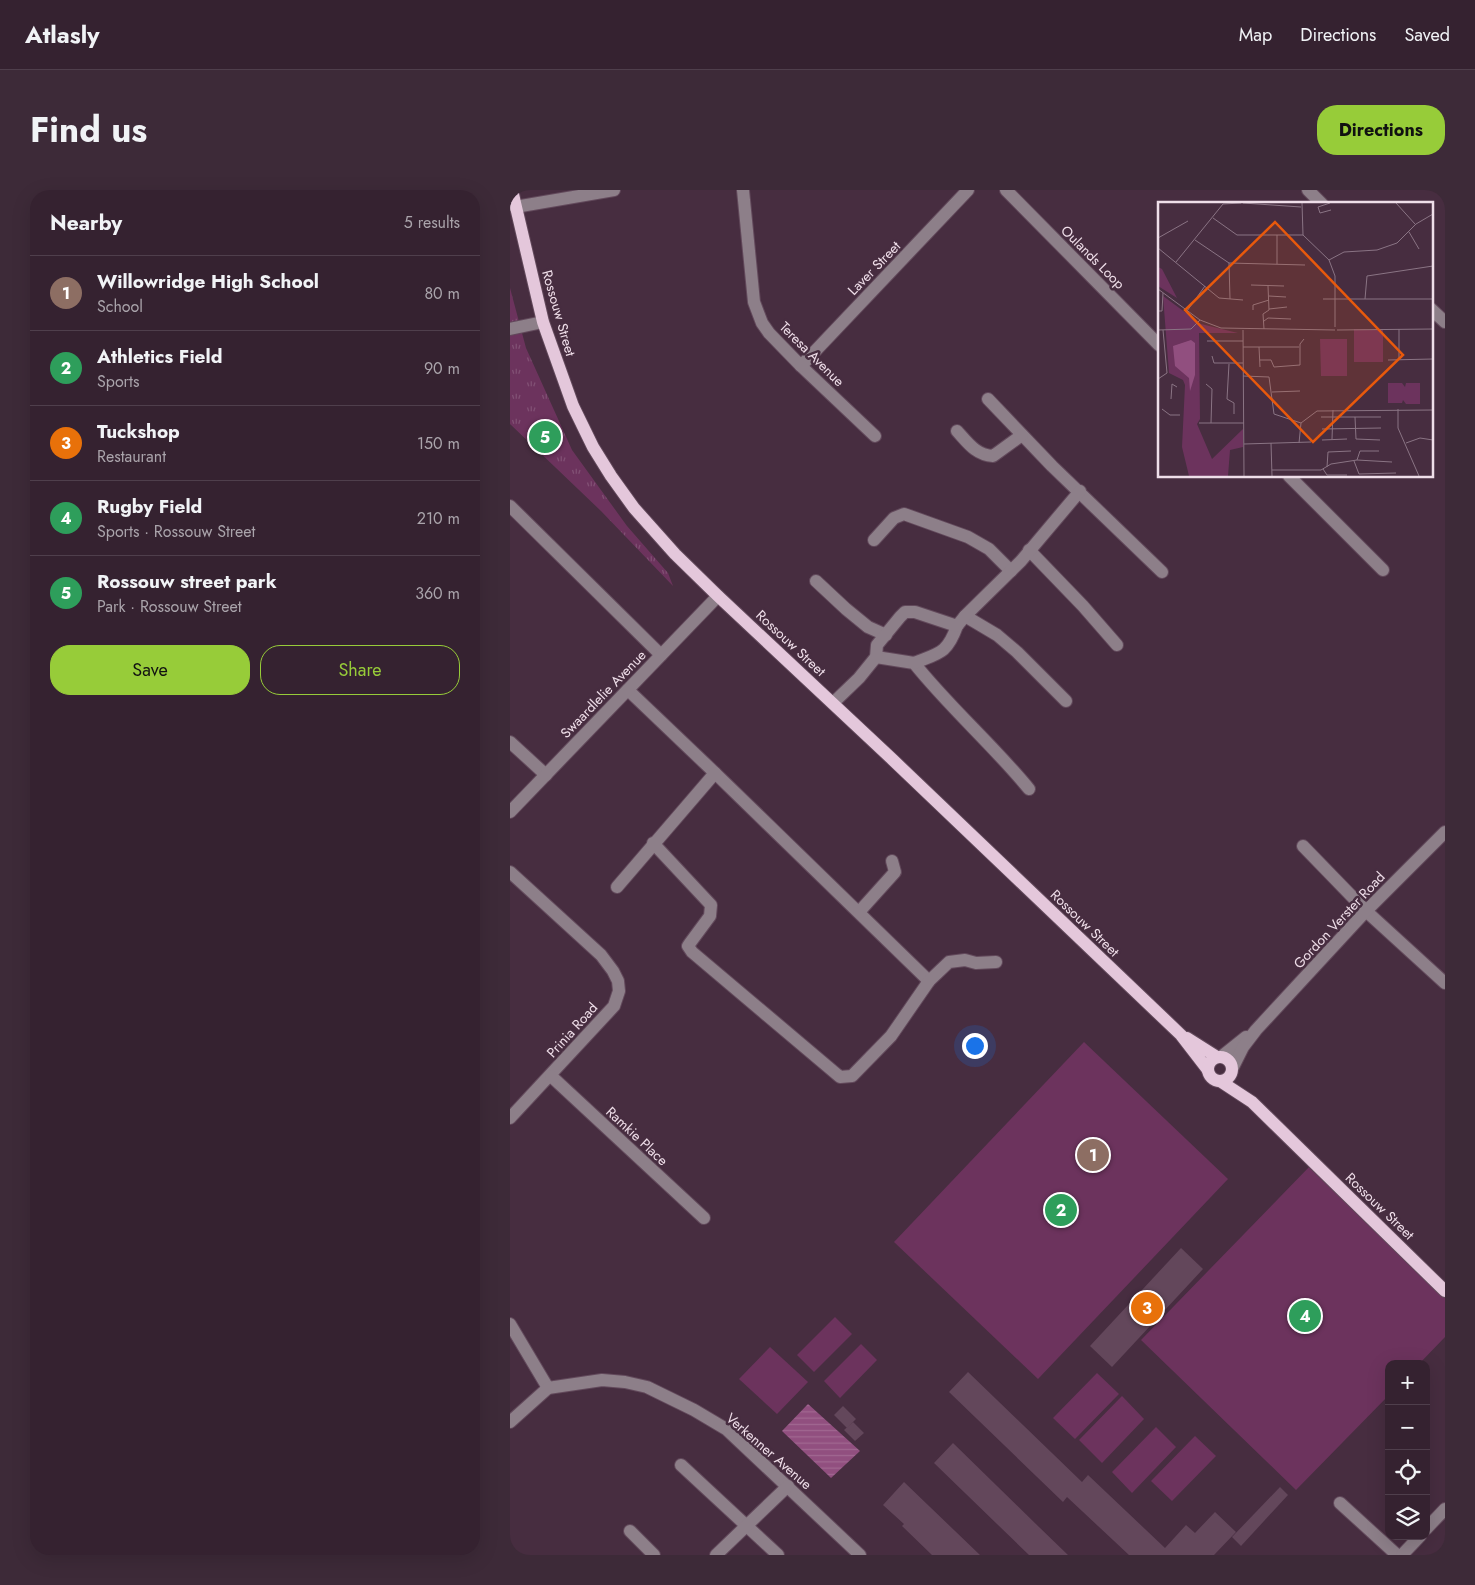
<!DOCTYPE html>
<html lang="en">
<head>
<meta charset="utf-8">
<style>
  body { margin:0; font-family:Jost,sans-serif; background:#3d2a38; color:#f1f3f6 }
  .controls { position:absolute; right:15px; bottom:15px; display:grid; overflow:hidden; border-radius:10px; box-shadow:0 5px 20px #0002 }
  .controls button { width:45px; height:45px; display:grid; place-items:center; padding:0; border:0; border-bottom:1px solid #4f3f4c; background:#352230; color:#f1f3f6; font:25px sans-serif }
  .you { position:absolute; left:464px; top:855px; width:18px; height:18px; margin:-12px; border:4px solid #fff; border-radius:50%; background:#1a73e8; box-shadow:0 0 0 8px #1a73e833 }
  .badge { display:grid; place-items:center; width:32px; height:32px; border-radius:50%; background:#97cc39; color:#fff; font-size:16px; font-weight:700 }
  .pin { position:absolute; translate:-50% -50%; border:2px solid #fff; box-shadow:0 1px 5px #0006 }
  .list { margin:0; padding:0; list-style:none }
  h2 { display:flex; justify-content:space-between; align-items:center; height:65px; margin:0; padding:0 20px; font-size:21px }
  h2 small { font-size:16px; font-weight:400; color:#aaa4ab }
  .list li { display:grid; grid-template-columns:32px 1fr auto; gap:15px; align-items:center; box-sizing:border-box; height:75px; padding:0 20px; border-top:1px solid #4f3f4c }
  .list b { display:block; font-size:19px; white-space:nowrap }
  .list p { margin:0; font-size:16px; white-space:nowrap; color:#aaa4ab }
  .list em { font-size:16px; font-style:normal; color:#aaa4ab }
  .actions { display:flex; gap:10px; padding:15px 20px }
  .actions a { flex:1; padding:11px 0; border:1px solid #97cc39; border-radius:20px; text-align:center; font-size:18px; color:#97cc39 }
  .actions .main { background:#97cc39; color:#111 }
  .icon { flex:none; width:28px; height:28px; fill:none; stroke:currentColor; stroke-width:2; stroke-linecap:round; stroke-linejoin:round }
  .map { position:relative; flex:none; width:935px; height:1365px; overflow:hidden; border-radius:20px }
  header { display:flex; align-items:center; gap:30px; box-sizing:border-box; height:70px; padding:0 25px; background:#352230; border-bottom:1px solid #4f3f4c }
  header strong { font-size:24px }
  nav { display:flex; gap:28px; margin-inline-start:auto; font-size:18px }
  .intro { display:flex; align-items:center; justify-content:space-between; box-sizing:border-box; height:120px; padding:0 30px }
  h1 { margin:0; font-size:35px }
  .button { padding:12px 22px; border-radius:20px; background:#97cc39; color:#111; font-size:18px; font-weight:700 }
  main { display:flex; gap:30px; padding:0 30px }
  aside { flex:1; background:#352230; border-radius:20px; box-shadow:0 5px 20px #0002 }
  .map>svg:first-child { display:block }
  .grass { fill:#6c335d }
  .park { fill:url(#park-tufts) }
  .water { fill:url(#water-rules) }
  .building { fill:#63475b }
  .lines { fill:none; stroke-linecap:round; stroke-linejoin:round }
  .minor-casing { stroke:#62495b; stroke-width:14 }
  .major-casing { stroke:#62495b; stroke-width:14 }
  .minor { stroke:#8d7f89; stroke-width:12 }
  .major { stroke:#e4c7db; stroke-width:12 }
  .labels { text-anchor:middle; stroke-width:5; stroke-linejoin:round; paint-order:stroke }
  .street-label { font-size:14px; fill:#efdee9; stroke:#472d40 }
  .inset-road { fill:none; stroke:#8a7484; stroke-width:1 }
  .view { fill:#e8590c; fill-opacity:0.15; stroke:#e8590c; stroke-width:2.5 }
  .inset-edge { fill:none; stroke:#efdee9; stroke-width:2.5 }
</style>
</head>
<body>
<header>
<strong>Atlasly</strong>
<nav><a>Map</a><a>Directions</a><a>Saved</a></nav>
</header>
<div class="intro"><h1>Find us</h1><a class="button">Directions</a></div>
<main>
<aside>
<h2>Nearby<small>5 results</small></h2>
<ul class="list">
<li><span class="badge" style="background:#8d6e63">1</span><div><b>Willowridge High School</b><p>School</p></div><em>80 m</em></li>
<li><span class="badge" style="background:#2e9e5b">2</span><div><b>Athletics Field</b><p>Sports</p></div><em>90 m</em></li>
<li><span class="badge" style="background:#e8710a">3</span><div><b>Tuckshop</b><p>Restaurant</p></div><em>150 m</em></li>
<li><span class="badge" style="background:#2e9e5b">4</span><div><b>Rugby Field</b><p>Sports · Rossouw Street</p></div><em>210 m</em></li>
<li><span class="badge" style="background:#2e9e5b">5</span><div><b>Rossouw street park</b><p>Park · Rossouw Street</p></div><em>360 m</em></li>
</ul>
<div class="actions"><a class="main">Save</a><a>Share</a></div>
</aside>
<div class="map">
<svg width="935" height="1365" viewBox="0 0 935 1365">
  <defs>
    <pattern id="park-tufts" width="24" height="20" patternUnits="userSpaceOnUse" patternTransform="scale(1.25)"><rect width="24" height="20" fill="#6c335d"/><path d="M3 7l-1-3M5 7V3M7 7l1-3M15 17l-1-3M17 17v-4M19 17l1-3" fill="none" stroke="#815074"/></pattern>
    <pattern id="water-rules" width="6" height="5" patternUnits="userSpaceOnUse" patternTransform="scale(1.25)"><rect width="6" height="5" fill="#914f7f"/><path d="M0 2.5h6" fill="none" stroke="#a16891"/></pattern>
  </defs>
  <rect width="100%" height="100%" fill="#472d40"/>
  <g class="grass">
    <path d="M 574,852 L 718,989 L 528,1189 L 384,1052 Z"/>
    <path d="M 801,975 L 935,1105 L 935,1147 L 909,1174 L 879,1174 L 879,1205 L 786,1300 L 631,1150 Z"/>
    <path d="M 325,1127 L 342,1144 L 304,1182 L 287,1165 Z"/>
    <path d="M 351,1154 L 367,1170 L 330,1208 L 314,1191 Z"/>
    <path d="M 260,1157 L 298,1192 L 267,1224 L 229,1189 Z"/>
    <path d="M 587,1183 L 609,1204 L 565,1249 L 543,1228 Z"/>
    <path d="M 612,1206 L 634,1229 L 592,1273 L 569,1250 Z"/>
    <path d="M 646,1237 L 666,1257 L 622,1303 L 602,1282 Z"/>
    <path d="M 685,1246 L 706,1266 L 662,1311 L 641,1291 Z"/>
  </g>
  <path class="park" d="M 0,98 L 16,158 L 62,260 L 117,336 L 158,383 L 163,396 L 91,321 L 0,234 Z"/>
  <path class="water" d="M 298,1214 L 350,1261 L 321,1288 L 272,1241 Z"/>
  <g class="building">
    <path d="M 671,1058 L 693,1079 L 602,1177 L 580,1156 Z"/>
    <path d="M 458,1182 L 572,1292 L 578,1285 L 655,1358 L 676,1335 L 685,1343 L 705,1322 L 726,1342 L 704,1365 L 619,1365 L 557,1307 L 553,1312 L 439,1202 Z"/>
    <path d="M 333,1216 L 346,1229 L 337,1238 L 324,1225 Z"/>
    <path d="M 343,1232 L 354,1243 L 345,1251 L 334,1240 Z"/>
    <path d="M 443,1253 L 529,1337 L 558,1365 L 519,1365 L 424,1273 Z"/>
    <path d="M 394,1292 L 470,1365 L 422,1365 L 392,1336 L 394,1334 L 373,1315 Z"/>
    <path d="M 770,1297 L 778,1305 L 731,1356 L 722,1347 Z"/>
  </g>
  <g class="lines">
    <g class="minor-casing">
      <g id="minor">
        <path d="M 233,0 L 244,112 L 252,133 L 259,143 L 291,176 L 365,246"/>
        <path d="M 496,0 L 649,155"/>
        <path d="M 798,0 L 812,14"/>
        <path d="M 5,17 L 104,0"/>
        <path d="M 921,119 L 935,132"/>
        <path d="M 0,139 L 33,132"/>
        <path d="M 291,176 L 458,0"/>
        <path d="M 478,209 L 542,276 L 652,382"/>
        <path d="M 447,241 C 458,253 466,265 483,266 L 512,245"/>
        <path d="M 779,286 L 873,380"/>
        <path d="M 0,316 L 151,465"/>
        <path d="M 364,350 L 384,328 L 394,324 L 458,347 L 479,359 L 501,381"/>
        <path d="M 519,360 L 573,416 L 607,455"/>
        <path d="M 306,391 L 336,419 L 358,437 L 376,445"/>
        <path d="M 455,426 L 487,445 L 507,462 L 556,511"/>
        <path d="M 366,467 L 404,473 C 440,518 483,555 519,599"/>
        <path d="M 404,473 C 429,463 437,464 447,436"/>
        <path d="M 118,500 L 205,583 L 419,791"/>
        <path d="M 323,513 L 349,488 L 366,467 L 367,455 L 390,427 L 395,422 L 405,422 L 447,436 L 455,426 L 511,371 L 570,301"/>
        <path d="M 0,552 L 36,585"/>
        <path d="M 0,622 L 208,406"/>
        <path d="M 143,653 L 201,715 L 200,726 L 180,753 L 178,756 L 182,762 L 330,887 L 342,886 L 381,846 L 419,791 L 439,772 L 455,770 L 466,773 L 486,772"/>
        <path d="M 793,656 L 856,721 L 935,793"/>
        <path d="M 0,682 L 91,765 L 103,781 L 108,791 L 109,801 L 104,816 L 0,928"/>
        <path d="M 107,697 L 205,583"/>
        <path d="M 349,722 L 385,682 L 382,671"/>
        <path d="M 711,867 L 736,847"/>
        <path d="M 722,879 L 733,857 L 746,840 L 856,721 L 935,642"/>
        <path d="M 41,886 L 194,1028"/>
        <path d="M 0,1134 L 38,1198"/>
        <path d="M 0,1232 L 38,1198 L 92,1190 L 115,1192 L 137,1197 L 184,1220 L 216,1239 L 350,1365"/>
        <path d="M 171,1275 L 268,1365"/>
        <path d="M 830,1313 L 887,1365"/>
        <path d="M 916,1339 L 935,1319"/>
        <path d="M 120,1341 L 144,1365"/>
        <path d="M 206,1365 L 278,1296"/>
        <path d="M 892,1365 L 910,1346"/>
      </g>
    </g>
    <g class="major-casing">
      <g id="major">
        <path d="M 2,0 L 33,132 L 63,216 L 83,257 L 101,286 L 124,318 L 165,364 L 208,406 L 383,570 L 671,845 L 698,880"/>
        <path d="M 677,848 L 707,867"/>
        <circle cx="710" cy="879" r="12"/>
        <path d="M 710,891 L 742,912 L 935,1101"/>
      </g>
    </g>
    <use href="#minor" class="minor"/>
    <use href="#major" class="major"/>
  </g>
  <g class="labels">
    <g class="street-label">
      <text transform="translate(583 67) rotate(45)" y="5">Oulands Loop</text>
      <text transform="translate(364 78) rotate(-46)" y="5">Laver Street</text>
      <text transform="translate(49 123) rotate(74)" y="5">Rossouw Street</text>
      <text transform="translate(302 164) rotate(45)" y="5">Teresa Avenue</text>
      <text transform="translate(281 453) rotate(43)" y="5">Rossouw Street</text>
      <text transform="translate(93 504) rotate(-46)" y="5">Swaardlelie Avenue</text>
      <text transform="translate(829 730) rotate(-47)" y="5">Gordon Verster Road</text>
      <text transform="translate(575 733) rotate(44)" y="5">Rossouw Street</text>
      <text transform="translate(62 840) rotate(-48)" y="5">Prinia Road</text>
      <text transform="translate(127 946) rotate(43)" y="5">Ramkie Place</text>
      <text transform="translate(870 1016) rotate(44)" y="5">Rossouw Street</text>
      <text transform="translate(259 1261) rotate(41)" y="5">Verkenner Avenue</text>
    </g>
  </g>
  <g transform="translate(648 12)">
    <rect width="275" height="275" fill="#472d40"/>
    <path d="M 0,65 L 4,67 L 19,96 L 0,84 ZM 196,127 L 225,128 L 225,160 L 196,160 ZM 162,137 L 189,137 L 189,174 L 163,174 ZM 230,181 L 244,181 L 247,185 L 248,181 L 262,181 L 262,202 L 248,202 L 245,198 L 244,201 L 230,201 Z" fill="#6c335d"/>
    <path d="M 5,94 L 43,122 L 80,131 L 41,131 L 42,217 L 39,222 L 54,257 L 85,227 L 85,245 L 72,248 L 70,274 L 31,274 L 24,245 L 27,183 L 25,178 L 11,171 Z" fill="#6c335d"/>
    <path d="M 33,138 L 37,141 L 37,173 L 32,189 L 31,176 L 17,164 L 15,144 Z" fill="#914f7f"/>
    <path class="inset-road" d="M 85,1 L 143,5M 144,1 L 145,33 L 171,58 L 177,74 L 177,125M 172,1 L 160,5 L 162,11 L 173,8M 238,1 L 257,22M 65,2 L 83,1M 55,16 L 79,33 L 145,33M 251,30 L 261,47M 0,36 L 30,19M 37,38 L 71,61 L 147,63M 0,46 L 61,96 L 85,98M 171,58 L 186,50 L 219,48 L 239,41 L 258,22 L 275,12M 18,60 L 65,2M 71,61 L 72,97M 119,62 L 119,33M 93,83 L 126,84M 0,87 L 42,118 L 63,126 L 177,128M 111,94 L 128,95M 165,97 L 275,97M 207,97 L 209,74 L 275,64M 111,107 L 129,105M 95,108 L 95,103 L 111,98M 0,109 L 4,109 L 5,91M 29,109 L 47,84M 106,119 L 110,116 L 133,117M 106,127 L 105,112 L 111,108 L 110,84M 241,127 L 241,157M 0,128 L 33,127 L 42,118M 85,128 L 86,274M 179,128 L 275,127M 49,139 L 85,139M 85,145 L 141,145M 101,145 L 102,165M 54,154 L 56,161 L 85,161M 102,158 L 113,158 L 116,165 L 142,163 L 142,142 L 146,137M 230,158 L 275,157M 71,162 L 69,197 L 76,201 L 76,212M 85,174 L 111,175 L 116,212 L 143,221M 0,177 L 9,171 L 5,128M 48,182 L 54,187 L 53,221M 114,190 L 142,189M 13,197 L 14,182 L 19,185M 4,207 L 12,213 L 22,213M 240,207 L 240,226 L 261,274M 163,215 L 223,215M 197,215 L 198,237 L 222,238M 41,221 L 86,221M 164,227 L 223,226M 174,237 L 175,208M 164,238 L 189,237M 113,241 L 114,274M 141,241 L 143,221 L 159,209 L 275,208M 248,241 L 262,236 L 275,238M 86,242 L 153,240M 199,258 L 202,249 L 221,249M 196,259 L 201,272 L 238,271M 169,265 L 170,250 L 193,249M 165,267 L 169,273 L 189,273M 114,268 L 163,268 L 173,262 L 199,258 L 234,260"/>
    <path class="view" d="M 117,20 L 245,153 L 155,240 L 27,108 Z"/>
    <rect width="275" height="275" class="inset-edge"/>
  </g>
</svg>
<div class="controls">
<button>+</button>
<button>−</button>
<button><svg class="icon" aria-label="locate" viewBox="0 0 24 24"><circle cx="12" cy="12" r="6"/><path d="M12 2v4M12 18v4M2 12h4M18 12h4"/></svg></button>
<button><svg class="icon" aria-label="layers" viewBox="0 0 24 24"><path d="M12 4l9 5-9 5-9-5zM3 14l9 5 9-5"/></svg></button>
</div>
<div class="you"></div>
<div class="pin badge" style="left:583px;top:965px;background:#8d6e63">1</div>
<div class="pin badge" style="left:551px;top:1020px;background:#2e9e5b">2</div>
<div class="pin badge" style="left:637px;top:1118px;background:#e8710a">3</div>
<div class="pin badge" style="left:795px;top:1126px;background:#2e9e5b">4</div>
<div class="pin badge" style="left:35px;top:247px;background:#2e9e5b">5</div>
</div>
</main>
</body>
</html>
